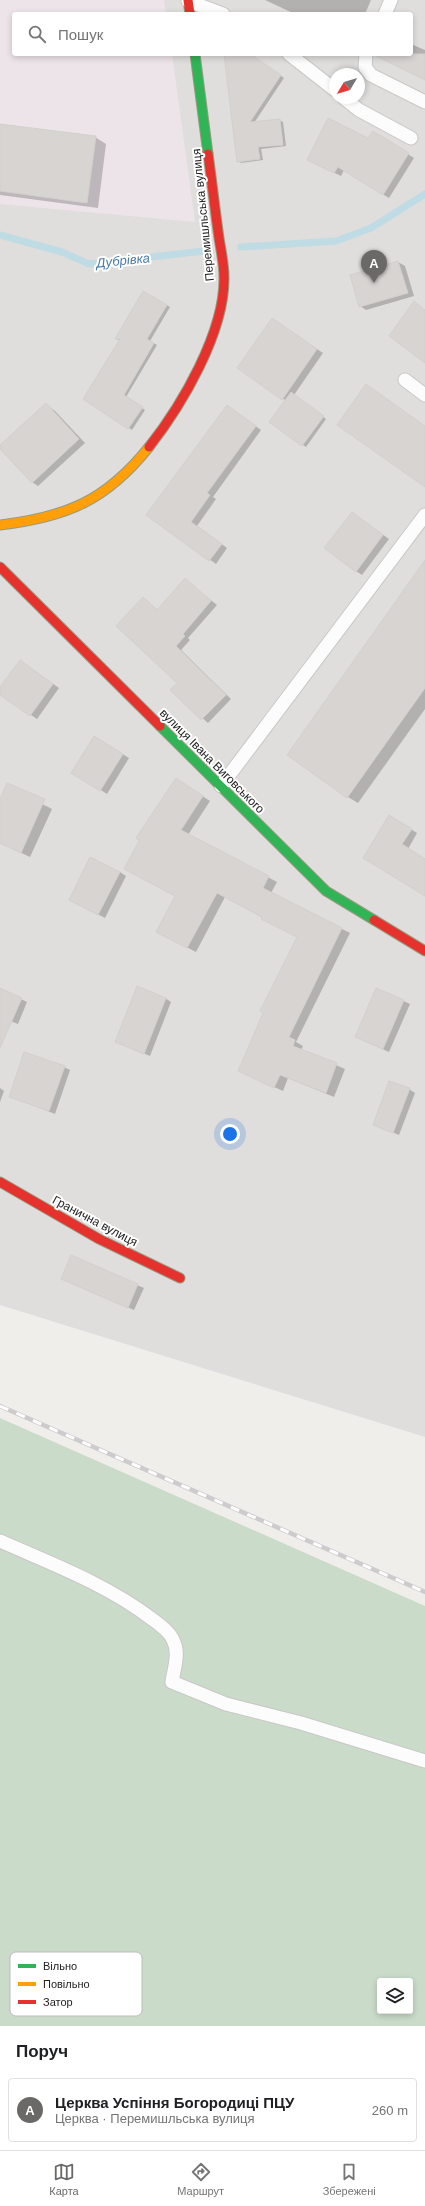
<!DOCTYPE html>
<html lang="uk">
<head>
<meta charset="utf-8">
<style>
  body { margin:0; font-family:Helvetica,sans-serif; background:#f6f6f6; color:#202124 }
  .controls { position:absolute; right:12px; bottom:12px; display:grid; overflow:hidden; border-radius:4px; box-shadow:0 2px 6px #0003 }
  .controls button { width:36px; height:36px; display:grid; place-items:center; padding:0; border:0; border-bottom:1px solid #e0e0e0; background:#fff; color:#202124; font:20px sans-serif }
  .compass { position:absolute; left:329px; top:68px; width:36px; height:36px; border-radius:50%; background:#fff; box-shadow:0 2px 6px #0003; rotate:232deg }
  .you { position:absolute; left:230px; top:1134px; width:14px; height:14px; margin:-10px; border:3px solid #fff; border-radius:50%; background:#1a73e8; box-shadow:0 0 0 6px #1a73e833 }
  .badge { display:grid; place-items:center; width:26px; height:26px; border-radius:50%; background:#6a6968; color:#fff; font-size:13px; font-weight:700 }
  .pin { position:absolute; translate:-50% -33px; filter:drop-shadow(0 1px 2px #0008) }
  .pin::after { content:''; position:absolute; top:21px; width:14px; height:12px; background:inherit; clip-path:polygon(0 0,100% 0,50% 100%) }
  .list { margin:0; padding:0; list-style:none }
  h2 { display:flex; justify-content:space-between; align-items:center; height:52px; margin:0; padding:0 16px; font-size:17px }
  h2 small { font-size:13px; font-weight:400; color:#757577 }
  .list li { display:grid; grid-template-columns:26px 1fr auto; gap:12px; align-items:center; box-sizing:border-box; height:64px; margin:0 8px 8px; padding:0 8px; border:1px solid #e0e0e0; border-radius:4px }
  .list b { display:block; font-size:15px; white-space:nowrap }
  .list p { margin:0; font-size:13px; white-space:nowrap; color:#757577 }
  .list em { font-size:13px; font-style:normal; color:#757577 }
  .icon { flex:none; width:22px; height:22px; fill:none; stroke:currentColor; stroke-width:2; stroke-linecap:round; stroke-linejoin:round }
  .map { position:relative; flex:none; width:425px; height:2026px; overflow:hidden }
  .search { position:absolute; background:#fff; box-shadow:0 2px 6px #0003; left:12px; right:12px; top:12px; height:44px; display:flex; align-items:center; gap:10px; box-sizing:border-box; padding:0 14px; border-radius:4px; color:#757577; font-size:15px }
  .sheet { height:124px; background:#fff }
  nav { display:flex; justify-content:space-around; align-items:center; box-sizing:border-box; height:56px; border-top:1px solid #e0e0e0; background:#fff; font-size:11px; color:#757577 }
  nav a { display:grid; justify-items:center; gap:2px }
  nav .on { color:#6a6968 }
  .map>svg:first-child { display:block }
  .residential { fill:#dfdedc; fill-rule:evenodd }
  .industrial { fill:#ede4e9 }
  .cemetery { fill:#cadbca; fill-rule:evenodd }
  .shadow { fill:#0003 }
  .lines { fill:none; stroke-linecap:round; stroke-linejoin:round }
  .stream { stroke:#bfdbe3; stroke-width:7 }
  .building { fill:#d7d4d2; stroke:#d3d0cc }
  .lane-casing { stroke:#c9c8c7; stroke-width:15 }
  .fast-casing { stroke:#999a82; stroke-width:11 }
  .slow-casing { stroke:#999a82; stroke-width:11 }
  .jam-casing { stroke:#999a82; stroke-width:11 }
  .lane { stroke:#fdfcfc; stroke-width:13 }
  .fast { stroke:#30b455; stroke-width:9 }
  .slow { stroke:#ff9f0a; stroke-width:9 }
  .jam { stroke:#e5322d; stroke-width:9 }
  .rail-casing { stroke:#ccc; stroke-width:4.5 }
  .rail { stroke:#fff; stroke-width:3; stroke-dasharray:9; stroke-linecap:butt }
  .labels { text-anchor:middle; stroke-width:4; stroke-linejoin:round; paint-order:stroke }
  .street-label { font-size:12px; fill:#222; stroke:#fff }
  .water-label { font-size:13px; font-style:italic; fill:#4a7aab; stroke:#fff }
  .key { fill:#fff; stroke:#bdbdbd; stroke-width:1 }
  .key-label { font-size:11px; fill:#222 }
</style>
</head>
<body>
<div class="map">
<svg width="425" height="2026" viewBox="0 0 425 2026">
  <rect width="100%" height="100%" fill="#f0eeeb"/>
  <path class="residential" d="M 0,0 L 425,0 L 425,1437 L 0,1305 ZM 14,14 L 411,14 L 411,54 L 14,54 ZM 335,74 L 359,74 L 359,98 L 335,98 Z"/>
  <path class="industrial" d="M 0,0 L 164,0 L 166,14 L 14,14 L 14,54 L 172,54 L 195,222 L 0,204 Z"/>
  <path class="cemetery" d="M 0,1418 L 425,1606 L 425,2026 L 0,2026 ZM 380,1981 L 410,1981 L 410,2011 L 380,2011 Z"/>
  <g class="shadow">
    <path d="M 265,0 L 371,0 L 365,14 L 295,14 Z"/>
    <path d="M 411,44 L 425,50 L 425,79 L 375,55 L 411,54 Z"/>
    <path d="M 227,54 L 248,54 L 284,78 L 254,123 L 279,120 L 283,122 L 286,146 L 261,149 L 263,160 L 241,163 L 238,161 Z"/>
    <path d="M 0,125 L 95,137 L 106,144 L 98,208 L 0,195 Z"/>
    <path d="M 373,132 L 414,158 L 389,198 L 344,170 L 341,176 L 314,163 L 368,140 Z"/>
    <path d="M 398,262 L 405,266 L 414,296 L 366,310 L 360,306 L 351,276 Z"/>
    <path d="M 144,292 L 170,307 L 150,341 L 157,345 L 126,397 L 145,410 L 132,430 L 84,398 L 120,341 L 117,339 Z"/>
    <path d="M 278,323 L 323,353 L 294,395 L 326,419 L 306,447 L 270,422 L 286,400 L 283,399 Z"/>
    <path d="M 49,407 L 55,411 L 85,443 L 38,486 L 32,482 L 0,446 Z"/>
    <path d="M 233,410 L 261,430 L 213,497 L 216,499 L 197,526 L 227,548 L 216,564 L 147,515 Z"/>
    <path d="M 352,513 L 389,539 L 362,575 L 356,571 Z"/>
    <path d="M 425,566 L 425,709 L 358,803 L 348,797 Z"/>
    <path d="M 185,580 L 217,605 L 188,638 L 190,640 L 181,650 L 231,699 L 208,723 L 171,690 L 178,683 L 143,599 L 158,610 Z"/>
    <path d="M 26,665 L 59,688 L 37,719 L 0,694 L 0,689 Z"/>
    <path d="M 95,737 L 129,758 L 107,794 L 73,772 Z"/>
    <path d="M 184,784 L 210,801 L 188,835 L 277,882 L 271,893 L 350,933 L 296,1042 L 303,1046 L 301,1050 L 345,1069 L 334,1097 L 288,1078 L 283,1091 L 239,1071 L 298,937 L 225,897 L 196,952 L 165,936 L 176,896 Z"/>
    <path d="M 7,786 L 52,809 L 30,857 L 0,843 L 0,802 Z"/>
    <path d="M 390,816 L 417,833 L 408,849 L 425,860 L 425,895 L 365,857 Z"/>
    <path d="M 120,872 L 126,876 L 105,918 L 76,903 Z"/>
    <path d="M 0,989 L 27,1002 L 18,1024 L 0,1017 Z"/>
    <path d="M 377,989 L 410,1004 L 389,1052 L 362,1040 Z"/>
    <path d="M 165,998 L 171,1002 L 150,1056 L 117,1042 Z"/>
    <path d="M 64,1067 L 70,1070 L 55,1114 L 10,1096 Z"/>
    <path d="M 0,1088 L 4,1091 L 0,1102 Z"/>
    <path d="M 409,1089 L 415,1093 L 399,1135 L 374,1125 Z"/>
    <path d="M 62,1279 L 137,1285 L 144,1288 L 134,1310 Z"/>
  </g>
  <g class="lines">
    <g class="stream">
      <path d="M 0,235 L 62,252 L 89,264 L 204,251"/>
      <path d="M 241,247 L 336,241 L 371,228 L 425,194"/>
    </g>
  </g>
  <g class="building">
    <path d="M 224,54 L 250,54 L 281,75 L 250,122 L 280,119 L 283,145 L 258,147 L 260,159 L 237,162 Z"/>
    <path d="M 374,54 L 425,54 L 425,80 L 374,55 Z"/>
    <path d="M 328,118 L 368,138 L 373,131 L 409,153 L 383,195 L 338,167 L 334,173 L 307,160 Z"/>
    <path d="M 0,124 L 96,136 L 87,203 L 0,191 Z"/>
    <path d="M 398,261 L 408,293 L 359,307 L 350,275 Z"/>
    <path d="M 143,291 L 167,305 L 147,339 L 154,343 L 124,395 L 143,407 L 128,429 L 83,399 L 120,339 L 115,339 Z"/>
    <path d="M 414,301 L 425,310 L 425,363 L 389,336 Z"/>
    <path d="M 272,318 L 317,349 L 282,400 L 237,368 Z"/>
    <path d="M 366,384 L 425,426 L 425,487 L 337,425 Z"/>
    <path d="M 291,392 L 324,416 L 302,446 L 269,422 Z"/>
    <path d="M 46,403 L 79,439 L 32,483 L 0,449 L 0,445 Z"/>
    <path d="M 227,405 L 256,426 L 207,493 L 210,495 L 191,522 L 222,544 L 209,561 L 146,515 Z"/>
    <path d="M 352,512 L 383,535 L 356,572 L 324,548 Z"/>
    <path d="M 425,560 L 425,688 L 347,798 L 287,755 Z"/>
    <path d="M 185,578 L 211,601 L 183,634 L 185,636 L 176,646 L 226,695 L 201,720 L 170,690 L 177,683 L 116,626 L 143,597 L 157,610 Z"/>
    <path d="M 20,660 L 53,684 L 30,716 L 0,695 L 0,687 Z"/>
    <path d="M 94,736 L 123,754 L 100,791 L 71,773 Z"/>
    <path d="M 176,778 L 203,796 L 181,830 L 269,876 L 263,888 L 342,928 L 289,1037 L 295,1040 L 293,1046 L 337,1063 L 326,1093 L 280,1075 L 274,1088 L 238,1071 L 263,1013 L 260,1011 L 297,937 L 261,919 L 262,917 L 217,893 L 187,948 L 156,932 L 175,896 L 124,869 L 139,841 L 136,838 Z"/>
    <path d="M 7,783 L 45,799 L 21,853 L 0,843 L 0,799 Z"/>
    <path d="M 389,815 L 412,829 L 402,844 L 425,859 L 425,896 L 363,858 Z"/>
    <path d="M 90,857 L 120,872 L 98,915 L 69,900 Z"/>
    <path d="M 137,986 L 166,998 L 144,1054 L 115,1042 Z"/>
    <path d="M 0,988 L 22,998 L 0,1048 Z"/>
    <path d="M 376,988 L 404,1000 L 383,1049 L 355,1037 Z"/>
    <path d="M 24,1052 L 65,1066 L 49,1111 L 9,1097 Z"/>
    <path d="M 389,1081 L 410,1088 L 393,1133 L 373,1125 Z"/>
    <path d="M 71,1255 L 138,1284 L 128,1308 L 61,1279 Z"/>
  </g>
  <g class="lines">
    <g class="lane-casing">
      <g id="lane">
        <path d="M 188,1 L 223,14"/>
        <path d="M 385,14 L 391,0"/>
        <path d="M 289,54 L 335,90"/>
        <path d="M 366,54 L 365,67 L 371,75 L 425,102"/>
        <path d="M 344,98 L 359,110 L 411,138"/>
        <path d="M 405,380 L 425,395"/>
        <path d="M 221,786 L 425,515"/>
        <path d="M 0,1541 C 52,1564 106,1584 152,1619 C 159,1624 170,1632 173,1640 C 180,1653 174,1668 172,1682 L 226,1704 L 301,1723 L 425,1761"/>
      </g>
    </g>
    <g class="fast-casing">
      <g id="fast">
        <path d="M 195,54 L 208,154"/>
        <path d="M 160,726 L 326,891 L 374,920"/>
      </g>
    </g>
    <g class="slow-casing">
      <path id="slow" d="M 0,525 C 66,517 106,501 149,447"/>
    </g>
    <g class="jam-casing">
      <g id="jam">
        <path d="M 188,0 L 190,14"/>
        <path d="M 149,447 C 182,405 225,332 224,277 C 224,264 221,251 219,238 C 215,210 212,182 208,154"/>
        <path d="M 0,567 L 160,726"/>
        <path d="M 374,920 L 425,951"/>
        <path d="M 0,1182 L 99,1239 L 180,1278"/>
      </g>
    </g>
    <use href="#lane" class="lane"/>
    <use href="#fast" class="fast"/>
    <use href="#slow" class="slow"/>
    <use href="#jam" class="jam"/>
    <g class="rail-casing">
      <path id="rail" d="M 0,1406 L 425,1592"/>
    </g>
    <use href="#rail" class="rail"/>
  </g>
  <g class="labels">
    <g class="street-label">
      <text transform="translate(203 215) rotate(-96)" y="4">Перемишльська вулиця</text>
      <text transform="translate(212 761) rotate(45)" y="4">вулиця Івана Виговського</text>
      <text transform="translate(95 1221) rotate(28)" y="4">Гранична вулиця</text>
    </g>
    <g class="water-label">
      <text transform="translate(123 260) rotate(-6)" y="5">Дубрівка</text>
    </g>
  </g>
  <rect x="10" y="1952" width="132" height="64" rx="6" class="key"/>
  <rect x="18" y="1964" width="18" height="4" fill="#30b455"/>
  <rect x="18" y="1982" width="18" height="4" fill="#ff9f0a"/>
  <rect x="18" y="2000" width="18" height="4" fill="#e5322d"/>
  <g class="key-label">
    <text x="43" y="1970">Вільно</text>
    <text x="43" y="1988">Повільно</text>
    <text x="43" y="2006">Затор</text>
  </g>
</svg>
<div class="controls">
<button><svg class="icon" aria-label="layers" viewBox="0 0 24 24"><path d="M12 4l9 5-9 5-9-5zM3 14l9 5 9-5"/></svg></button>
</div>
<svg class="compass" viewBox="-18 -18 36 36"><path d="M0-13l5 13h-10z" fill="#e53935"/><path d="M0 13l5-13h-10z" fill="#757577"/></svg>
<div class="you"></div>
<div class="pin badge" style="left:374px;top:283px">A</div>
<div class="search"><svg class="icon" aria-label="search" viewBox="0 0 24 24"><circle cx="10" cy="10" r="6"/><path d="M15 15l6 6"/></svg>Пошук</div>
</div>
<section class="sheet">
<h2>Поруч<small></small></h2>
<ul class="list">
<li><span class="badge">A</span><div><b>Церква Успіння Богородиці ПЦУ</b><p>Церква · Перемишльська вулиця</p></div><em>260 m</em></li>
</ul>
</section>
<nav>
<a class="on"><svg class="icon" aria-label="map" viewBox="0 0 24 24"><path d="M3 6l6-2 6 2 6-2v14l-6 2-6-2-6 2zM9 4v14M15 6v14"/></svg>Карта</a>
<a><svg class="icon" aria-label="directions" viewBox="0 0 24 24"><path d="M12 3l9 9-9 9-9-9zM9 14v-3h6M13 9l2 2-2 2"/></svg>Маршрут</a>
<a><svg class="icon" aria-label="saved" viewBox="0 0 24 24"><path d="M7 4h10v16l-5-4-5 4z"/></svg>Збережені</a>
</nav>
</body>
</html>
